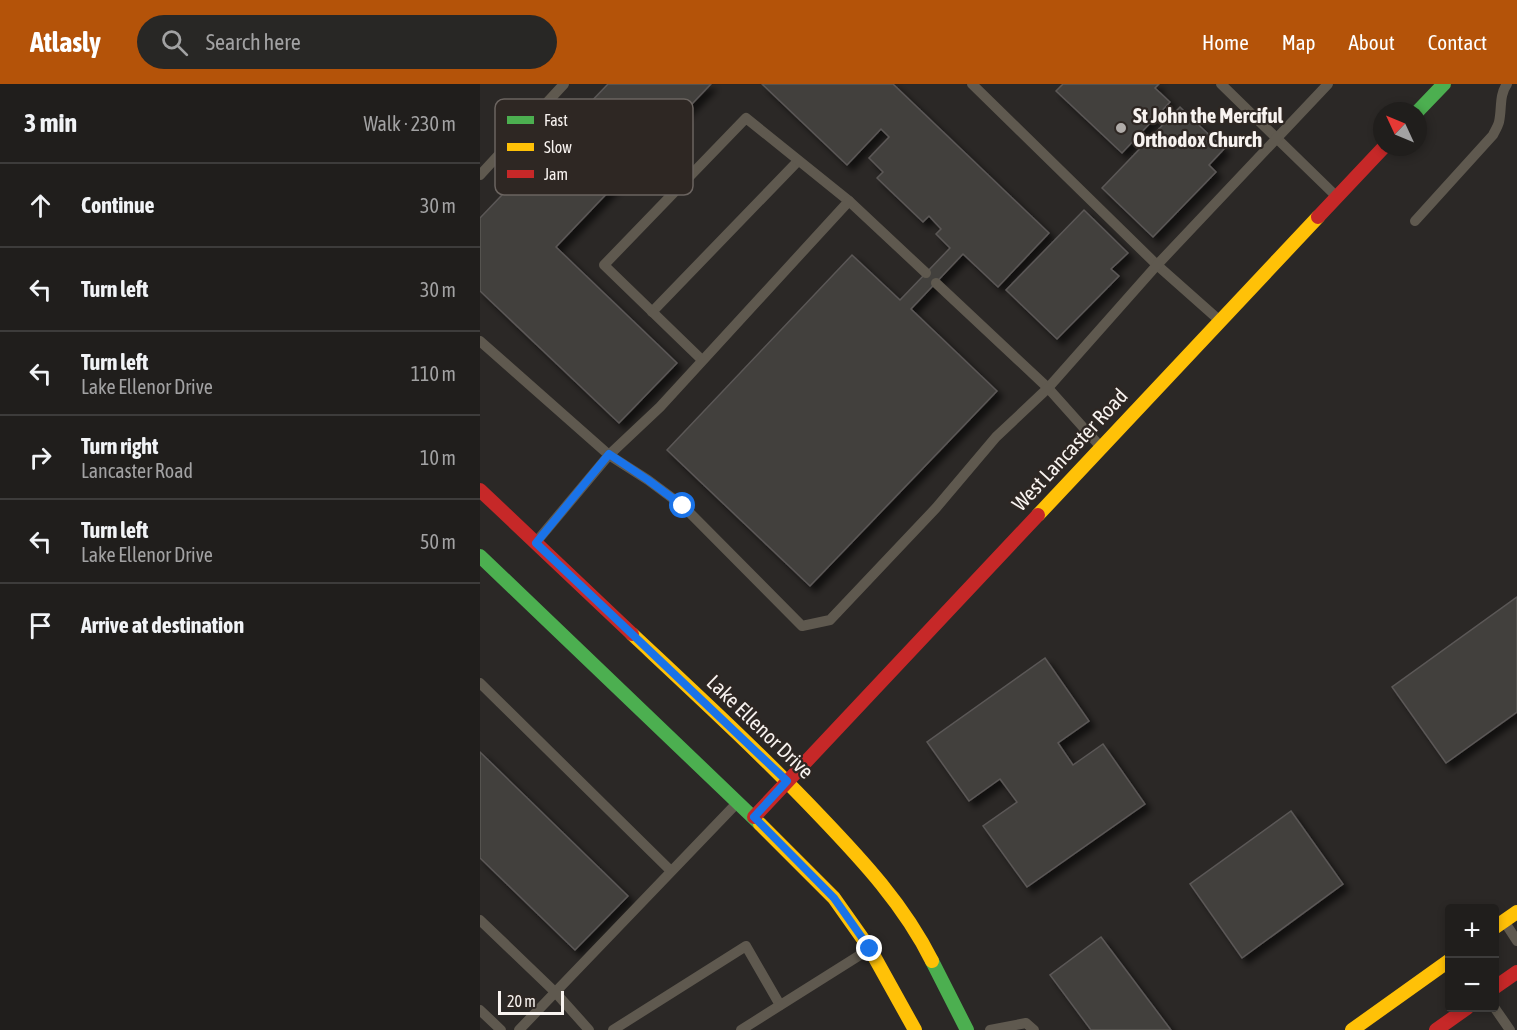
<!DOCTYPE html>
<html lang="en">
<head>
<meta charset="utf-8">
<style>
  body { margin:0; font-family:"Asap Condensed",sans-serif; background:#282725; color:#f1f3f6 }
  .controls { position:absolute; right:18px; bottom:18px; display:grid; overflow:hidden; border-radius:6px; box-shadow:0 3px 9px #0003 }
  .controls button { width:54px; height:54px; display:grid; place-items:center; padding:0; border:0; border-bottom:2px solid #3d3c3b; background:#201e1c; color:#f1f3f6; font:30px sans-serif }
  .compass { position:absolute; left:893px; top:18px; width:54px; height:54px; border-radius:50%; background:#201e1c; box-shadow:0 3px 9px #0003; rotate:314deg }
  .scale { position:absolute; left:18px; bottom:15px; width:66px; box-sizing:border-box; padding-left:6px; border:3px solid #f8f3f0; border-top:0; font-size:16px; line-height:21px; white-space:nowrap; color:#f8f3f0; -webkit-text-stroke:4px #2e2723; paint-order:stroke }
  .stop { position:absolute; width:18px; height:18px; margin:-14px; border:4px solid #1a73e8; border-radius:50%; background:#fff }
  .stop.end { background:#1a73e8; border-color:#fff; box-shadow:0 2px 6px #0008 }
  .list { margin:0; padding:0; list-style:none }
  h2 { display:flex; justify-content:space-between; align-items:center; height:78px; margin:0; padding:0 24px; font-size:26px }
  h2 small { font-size:20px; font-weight:400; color:#a2a2a3 }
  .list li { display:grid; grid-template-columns:39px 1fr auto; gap:18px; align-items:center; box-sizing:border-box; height:84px; padding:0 24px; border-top:2px solid #3d3c3b }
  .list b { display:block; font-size:22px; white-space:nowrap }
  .list p { margin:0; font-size:20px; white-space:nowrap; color:#a2a2a3 }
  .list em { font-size:20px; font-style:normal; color:#a2a2a3 }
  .icon { flex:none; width:33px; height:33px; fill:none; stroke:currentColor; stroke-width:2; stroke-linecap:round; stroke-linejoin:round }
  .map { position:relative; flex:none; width:1037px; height:946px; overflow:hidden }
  header { display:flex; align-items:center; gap:36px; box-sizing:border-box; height:84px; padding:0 30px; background:#b45309; color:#fff }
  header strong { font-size:28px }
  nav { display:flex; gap:33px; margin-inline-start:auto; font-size:21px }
  .search { width:420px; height:54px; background:#282725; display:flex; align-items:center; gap:15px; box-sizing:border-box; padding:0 21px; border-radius:33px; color:#a2a2a3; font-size:22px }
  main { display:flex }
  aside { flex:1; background:#201e1c }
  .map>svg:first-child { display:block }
  .building { fill:#43403e; stroke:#5b5857; stroke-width:1.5; filter:url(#shadow) }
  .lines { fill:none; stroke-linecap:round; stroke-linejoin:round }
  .lane { stroke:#5f594f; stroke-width:10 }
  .fast { stroke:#4caf50; stroke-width:14 }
  .slow { stroke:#ffc107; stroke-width:14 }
  .jam { stroke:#c62828; stroke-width:14 }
  .route { stroke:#1a73e8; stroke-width:8 }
  .poi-dot { fill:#b0aca9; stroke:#2e2723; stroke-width:2 }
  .labels { text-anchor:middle; stroke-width:4.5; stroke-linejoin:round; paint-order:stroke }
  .poi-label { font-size:21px; font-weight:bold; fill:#f8f3f0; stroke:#2e2723; text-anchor:start }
  .street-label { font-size:21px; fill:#f8f3f0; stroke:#2e2723 }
  .key { fill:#2e2723; stroke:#6b6460; stroke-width:1.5 }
  .key-label { font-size:16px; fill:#f8f3f0 }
</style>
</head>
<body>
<header>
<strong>Atlasly</strong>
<div class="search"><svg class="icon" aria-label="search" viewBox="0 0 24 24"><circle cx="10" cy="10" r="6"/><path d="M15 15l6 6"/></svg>Search here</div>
<nav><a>Home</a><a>Map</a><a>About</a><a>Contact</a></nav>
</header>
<main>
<aside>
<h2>3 min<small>Walk · 230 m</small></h2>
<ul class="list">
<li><svg class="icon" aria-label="ahead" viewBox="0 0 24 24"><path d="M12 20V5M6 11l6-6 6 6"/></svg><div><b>Continue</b></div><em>30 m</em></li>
<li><svg class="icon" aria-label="left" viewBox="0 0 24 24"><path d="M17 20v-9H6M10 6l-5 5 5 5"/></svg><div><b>Turn left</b></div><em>30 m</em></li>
<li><svg class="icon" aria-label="left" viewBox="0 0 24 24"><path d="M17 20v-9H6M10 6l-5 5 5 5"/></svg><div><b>Turn left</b><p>Lake Ellenor Drive</p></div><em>110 m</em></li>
<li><svg class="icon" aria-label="right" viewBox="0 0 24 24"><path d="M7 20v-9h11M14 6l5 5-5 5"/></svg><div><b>Turn right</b><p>Lancaster Road</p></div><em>10 m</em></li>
<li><svg class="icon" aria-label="left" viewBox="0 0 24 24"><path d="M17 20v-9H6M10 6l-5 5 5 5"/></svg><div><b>Turn left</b><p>Lake Ellenor Drive</p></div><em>50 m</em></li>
<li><svg class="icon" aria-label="arrive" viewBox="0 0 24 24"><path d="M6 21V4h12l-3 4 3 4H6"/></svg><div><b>Arrive at destination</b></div></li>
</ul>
</aside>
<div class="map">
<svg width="1037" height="946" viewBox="0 0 1037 946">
  <defs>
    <filter id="shadow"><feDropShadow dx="5.5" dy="5.5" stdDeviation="3" flood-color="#0009"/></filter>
  </defs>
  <rect width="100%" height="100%" fill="#2b2826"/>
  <g class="building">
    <path d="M 128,0 L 231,0 L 76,163 L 197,279 L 139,339 L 0,207 L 0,134 Z"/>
    <path d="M 282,0 L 413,0 L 569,149 L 518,203 L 483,170 L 431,225 L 517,307 L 330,502 L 187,366 L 372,171 L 420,216 L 470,164 L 456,150 L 461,145 L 449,132 L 443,138 L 397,94 L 403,88 L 389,74 L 409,53 L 401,45 L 367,81 Z"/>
    <path d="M 583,0 L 679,0 L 675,4 L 690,18 L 642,69 L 576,7 Z"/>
    <path d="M 700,23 L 744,65 L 729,81 L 736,88 L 673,153 L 622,104 Z"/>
    <path d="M 604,126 L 648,169 L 631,185 L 639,192 L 577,255 L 526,206 Z"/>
    <path d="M 1037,513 L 1037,628 L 966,679 L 912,603 Z"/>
    <path d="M 565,574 L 609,637 L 578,659 L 593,681 L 623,660 L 665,720 L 547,803 L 503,742 L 537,718 L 520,695 L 489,717 L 447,658 Z"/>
    <path d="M 0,668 L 148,812 L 95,866 L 0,774 Z"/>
    <path d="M 811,727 L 863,800 L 762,874 L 710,800 Z"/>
    <path d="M 621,853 L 691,946 L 611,946 L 570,891 Z"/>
  </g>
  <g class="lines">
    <g class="lane">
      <path d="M 492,0 L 677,181 L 739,236"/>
      <path d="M 741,0 L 855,111"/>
      <path d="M 0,91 L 84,0"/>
      <path d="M 935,137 L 1013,51 C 1015,47 1018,42 1019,38 C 1022,25 1019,11 1027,0"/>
      <path d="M 456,199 L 568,304 L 619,361"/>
      <path d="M 172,228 L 318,77"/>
      <path d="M 0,257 L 129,371 L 168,396 L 203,422 L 322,542 L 350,536 L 456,424 L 516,353 L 568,304 L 677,181 L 848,0"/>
      <path d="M 222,276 L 124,181 L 266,34 L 369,117"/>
      <path d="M 57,457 L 129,371 L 180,323 L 369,117 L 446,189"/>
      <path d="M 0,599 L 191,787"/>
      <path d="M 0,836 L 75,908 L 109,946"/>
      <path d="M 1026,840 L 1037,857"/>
      <path d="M 1014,923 L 1030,946"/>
      <path d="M 0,926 L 21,946"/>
      <path d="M 39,946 L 257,719"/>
      <path d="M 133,946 L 266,862 L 300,921"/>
      <path d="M 261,946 L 388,866"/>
      <path d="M 510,946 L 546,939 L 554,946"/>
    </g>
    <g class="fast">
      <path d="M 938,27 L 964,0"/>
      <path d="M 0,472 L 280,740"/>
      <path d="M 452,877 L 487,946"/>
    </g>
    <g class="slow">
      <path d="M 558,431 L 838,133"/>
      <path d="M 152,550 C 216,610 280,669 340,732 C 383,777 424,821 452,877"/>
      <path d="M 280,740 L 354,814 L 390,865 L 435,946"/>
      <path d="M 1014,844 L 1037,828"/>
      <path d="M 872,946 L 970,876"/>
    </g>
    <g class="jam">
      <path d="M 838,133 L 904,63"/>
      <path d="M 0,406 L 152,550"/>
      <path d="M 274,733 L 558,431"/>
      <path d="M 1014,904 L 1037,888"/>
      <path d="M 956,946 L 987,924"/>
    </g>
  </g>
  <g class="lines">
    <path class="route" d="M 203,422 L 168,396 L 129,370 L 56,459 L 307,697 L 274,733 L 354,814 L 390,865"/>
  </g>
  <circle class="poi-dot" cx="641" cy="44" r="6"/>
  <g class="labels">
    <g class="poi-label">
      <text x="653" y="39">St John the Merciful<tspan x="653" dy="24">Orthodox Church</tspan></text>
    </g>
    <g class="street-label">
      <text transform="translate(590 366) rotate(-47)" y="7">West Lancaster Road</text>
      <text transform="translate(280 643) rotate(44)" y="7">Lake Ellenor Drive</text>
    </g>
  </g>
  <rect x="15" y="15" width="198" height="96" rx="9" class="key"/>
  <rect x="27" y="32" width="27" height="8" fill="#4caf50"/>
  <rect x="27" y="59" width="27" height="8" fill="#ffc107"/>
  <rect x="27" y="86" width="27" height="8" fill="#c62828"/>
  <g class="key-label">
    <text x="64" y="42">Fast</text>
    <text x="64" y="69">Slow</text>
    <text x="64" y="96">Jam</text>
  </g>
</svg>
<div class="controls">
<button>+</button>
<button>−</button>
</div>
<svg class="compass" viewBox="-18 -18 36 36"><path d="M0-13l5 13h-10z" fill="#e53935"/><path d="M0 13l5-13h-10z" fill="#a2a2a3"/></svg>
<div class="scale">20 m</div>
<div class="stop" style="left:203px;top:422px"></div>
<div class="stop end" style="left:390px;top:865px"></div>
</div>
</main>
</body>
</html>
